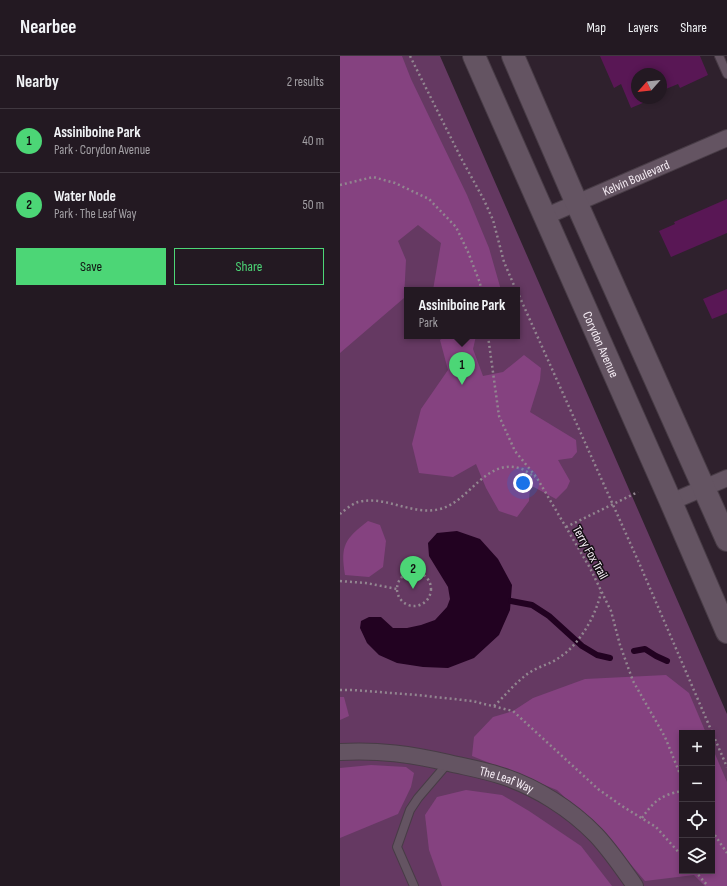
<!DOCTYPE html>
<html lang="en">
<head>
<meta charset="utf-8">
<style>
  body { margin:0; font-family:"Sofia Sans Condensed",sans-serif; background:#2b222a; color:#f1f3f6 }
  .controls { position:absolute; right:12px; bottom:12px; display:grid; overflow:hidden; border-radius:0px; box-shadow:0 2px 6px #0003 }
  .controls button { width:36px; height:36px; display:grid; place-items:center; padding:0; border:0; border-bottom:1px solid #403840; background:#231922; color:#f1f3f6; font:20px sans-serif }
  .compass { position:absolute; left:291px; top:12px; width:36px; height:36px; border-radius:50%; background:#231922; box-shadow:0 2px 6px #0003; rotate:243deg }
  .you { position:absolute; left:183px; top:427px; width:14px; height:14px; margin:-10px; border:3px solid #fff; border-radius:50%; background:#1a73e8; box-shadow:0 0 0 6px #1a73e833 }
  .badge { display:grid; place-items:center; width:26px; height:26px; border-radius:50%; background:#4cd676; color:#111; font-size:13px; font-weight:700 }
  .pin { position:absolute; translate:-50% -33px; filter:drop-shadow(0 1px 2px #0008) }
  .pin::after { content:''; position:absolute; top:21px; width:14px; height:12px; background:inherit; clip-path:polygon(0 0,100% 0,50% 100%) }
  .popup { position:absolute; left:64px; top:231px; width:116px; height:52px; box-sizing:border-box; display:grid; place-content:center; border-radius:0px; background:#231922; filter:drop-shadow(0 1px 3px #0005); font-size:13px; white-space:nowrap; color:#a3a0a5 }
  .popup b { font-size:15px; color:#f1f3f6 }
  .popup::after { content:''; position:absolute; left:50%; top:100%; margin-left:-8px; border:8px solid transparent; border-top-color:#231922 }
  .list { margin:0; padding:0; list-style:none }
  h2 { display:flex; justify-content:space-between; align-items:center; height:52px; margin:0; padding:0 16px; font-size:17px }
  h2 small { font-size:13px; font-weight:400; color:#a3a0a5 }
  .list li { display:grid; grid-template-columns:26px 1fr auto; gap:12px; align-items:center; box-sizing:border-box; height:64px; padding:0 16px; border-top:1px solid #403840 }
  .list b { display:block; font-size:15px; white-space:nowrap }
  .list p { margin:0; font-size:13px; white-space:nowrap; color:#a3a0a5 }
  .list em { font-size:13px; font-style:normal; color:#a3a0a5 }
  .actions { display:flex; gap:8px; padding:12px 16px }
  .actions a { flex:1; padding:9px 0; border:1px solid #4cd676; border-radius:0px; text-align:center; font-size:14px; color:#4cd676 }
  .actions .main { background:#4cd676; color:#111 }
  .icon { flex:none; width:22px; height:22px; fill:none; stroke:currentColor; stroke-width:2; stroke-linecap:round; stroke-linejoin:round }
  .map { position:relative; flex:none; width:387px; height:830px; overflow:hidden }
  header { display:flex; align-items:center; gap:24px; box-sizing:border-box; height:56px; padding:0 20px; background:#231922; border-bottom:1px solid #403840 }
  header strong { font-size:19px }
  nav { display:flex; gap:22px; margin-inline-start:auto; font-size:14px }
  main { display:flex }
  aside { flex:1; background:#231922 }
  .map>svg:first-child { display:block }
  .green { fill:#653962; fill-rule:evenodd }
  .forest { fill:#854280 }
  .water { fill:#220221 }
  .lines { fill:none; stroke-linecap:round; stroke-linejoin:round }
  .stream { stroke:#220221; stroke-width:6 }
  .building { fill:#591755 }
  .lane-casing { stroke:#483c46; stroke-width:10 }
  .street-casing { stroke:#483c46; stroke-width:18 }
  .secondary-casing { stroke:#483c46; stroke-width:24 }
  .path { stroke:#928690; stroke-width:2.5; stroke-dasharray:2 3; stroke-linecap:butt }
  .lane { stroke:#645462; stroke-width:8 }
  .street { stroke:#645462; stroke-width:16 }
  .secondary { stroke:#645462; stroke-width:22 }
  .labels { text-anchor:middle; stroke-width:3; stroke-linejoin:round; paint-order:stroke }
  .street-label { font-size:13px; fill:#f5ecf4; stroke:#130d12 }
</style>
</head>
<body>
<header>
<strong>Nearbee</strong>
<nav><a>Map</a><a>Layers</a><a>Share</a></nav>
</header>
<main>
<aside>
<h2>Nearby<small>2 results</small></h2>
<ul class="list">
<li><span class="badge">1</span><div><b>Assiniboine Park</b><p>Park · Corydon Avenue</p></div><em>40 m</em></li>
<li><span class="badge">2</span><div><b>Water Node</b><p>Park · The Leaf Way</p></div><em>50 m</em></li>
</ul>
<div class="actions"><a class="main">Save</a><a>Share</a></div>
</aside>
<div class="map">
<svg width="387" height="830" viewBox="0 0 387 830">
  <rect width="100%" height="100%" fill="#2f212d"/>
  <path class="green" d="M 0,0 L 100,0 L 387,658 L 387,830 L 0,830 ZM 67,234 L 177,234 L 177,280 L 67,280 ZM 342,677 L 372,677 L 372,815 L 342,815 Z"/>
  <g class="forest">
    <path d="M 0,0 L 62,0 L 71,23 L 127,139 L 149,192 L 161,234 L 93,234 L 101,187 L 78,169 L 58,185 L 66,204 L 64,242 L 0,297 Z"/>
    <path d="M 105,280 L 136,280 L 133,293 L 143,320 L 163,316 L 184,299 L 201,312 L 200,324 L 190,356 L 236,384 L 237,396 L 232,402 L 218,404 L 230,425 L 227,432 L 216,443 L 190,429 L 189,445 L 177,461 L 159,455 L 146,432 L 136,408 L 113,421 L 79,417 L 72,388 L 81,353 L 108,314 L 100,284 Z"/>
    <path d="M 28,465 L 40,469 L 46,485 L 43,511 L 29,521 L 5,519 C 0,489 5,483 28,465 Z"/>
    <path d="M 326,619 L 349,637 L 366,677 L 342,677 L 342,815 L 372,815 L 372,691 L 387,726 L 387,830 L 365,830 L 354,819 L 305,825 L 267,781 L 217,734 L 132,700 L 134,681 L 153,661 L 173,655 L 193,642 L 245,623 Z"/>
    <path d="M 0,641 L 4,641 L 9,660 L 0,664 Z"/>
    <path d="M 31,709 L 66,711 L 74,717 L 71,731 L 58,758 L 0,782 L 0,712 Z"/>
    <path d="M 126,734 L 162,739 L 189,755 L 241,790 L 272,830 L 102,830 L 89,794 L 85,759 L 97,741 Z"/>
  </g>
  <path class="water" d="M 117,475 L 140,483 L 158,503 L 172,529 L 170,554 L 159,579 L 134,602 L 108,612 L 83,611 L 57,607 L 39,599 L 27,587 L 20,572 L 21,565 L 29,561 L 41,561 L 53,572 L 67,572 L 81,569 L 95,564 L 107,551 L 110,543 L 108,531 L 89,500 L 88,487 L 97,477 Z"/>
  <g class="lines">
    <g class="stream">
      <path d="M 171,545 L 192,549 L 209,560 L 242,590 L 257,599 L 270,602"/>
      <path d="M 294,595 L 305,593 L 316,600 L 327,605"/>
    </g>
  </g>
  <g class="building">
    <path d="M 260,0 L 360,0 L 368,19 L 340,32 L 338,28 L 321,35 L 321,18 L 297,18 L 297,42 L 312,43 L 291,52 L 281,28 L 274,32 Z"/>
    <path d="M 387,143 L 387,177 L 331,201 L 319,175 L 335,168 L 334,166 Z"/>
    <path d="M 387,233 L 387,257 L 372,263 L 363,243 Z"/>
  </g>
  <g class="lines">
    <g class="lane-casing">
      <g id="lane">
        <path d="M 379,0 L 387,18"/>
        <path d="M 74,830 L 57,791 L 70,754 L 78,742 L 108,707"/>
      </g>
    </g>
    <g class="street-casing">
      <g id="street">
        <path id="s1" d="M 204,161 L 387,82"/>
        <path d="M 331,446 L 387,422"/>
        <path id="s2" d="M 0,696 C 40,694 70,698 109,707 C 126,711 144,714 162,720 C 196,731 231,753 256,779 C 271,795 283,813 295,830"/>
      </g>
    </g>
    <g class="secondary-casing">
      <g id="secondary">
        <path id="s3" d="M 134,0 L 331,446 L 387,576"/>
        <path d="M 173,0 L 237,148 L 387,484"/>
      </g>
    </g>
    <g class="path">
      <path d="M 70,0 L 121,102 L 144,144 L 153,164 L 164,206 L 176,234"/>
      <path d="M 0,129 L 33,121 L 55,127 L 89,143 L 116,171 L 128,196 L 140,227 L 141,234"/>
      <path d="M 177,235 L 300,509 L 387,711"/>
      <path d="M 148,280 L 159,360 L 175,395 L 197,422 L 250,512 L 271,555 L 280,589 L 293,625 L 325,681 L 342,723"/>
      <path d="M 0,458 C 5,454 12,448 18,446 C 46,439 72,460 100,453 C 129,446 145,403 179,412 C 184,413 190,418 195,421"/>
      <path d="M 226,471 L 298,436"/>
      <circle cx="74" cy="533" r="17"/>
      <path d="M 0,525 L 26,527 L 57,533"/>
      <path d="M 0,634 L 13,634 L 77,639 L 132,645 L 173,655 L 258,733 L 282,750 L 316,771 L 342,800"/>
      <path d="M 154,650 C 167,638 177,624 192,615 C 200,610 210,608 217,603 C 239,590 256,560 261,536"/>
      <path d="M 302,762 C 314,745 321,739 342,735"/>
      <path d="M 372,775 L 387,797"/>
      <path d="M 355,815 L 368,830"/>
    </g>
    <use href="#lane" class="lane"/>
    <use href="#street" class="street"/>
    <use href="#secondary" class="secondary"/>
  </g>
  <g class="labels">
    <g class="street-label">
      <text dy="5" stroke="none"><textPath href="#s1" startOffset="100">Kelvin Boulevard</textPath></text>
      <text dy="5" stroke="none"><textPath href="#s3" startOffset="315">Corydon Avenue</textPath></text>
      <text transform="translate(251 496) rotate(61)" y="5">Terry Fox Trail</text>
      <text dy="5" stroke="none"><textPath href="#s2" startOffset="170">The Leaf Way</textPath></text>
    </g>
  </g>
</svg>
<div class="controls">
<button>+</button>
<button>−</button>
<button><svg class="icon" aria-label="locate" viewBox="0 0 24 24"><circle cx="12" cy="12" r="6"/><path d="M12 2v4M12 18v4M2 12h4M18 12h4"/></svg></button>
<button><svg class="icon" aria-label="layers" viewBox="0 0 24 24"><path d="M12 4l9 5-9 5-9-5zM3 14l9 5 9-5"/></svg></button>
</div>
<svg class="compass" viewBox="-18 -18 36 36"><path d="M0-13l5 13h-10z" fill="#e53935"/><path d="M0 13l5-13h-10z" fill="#a3a0a5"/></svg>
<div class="you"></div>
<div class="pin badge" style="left:122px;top:329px">1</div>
<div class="popup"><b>Assiniboine Park</b>Park</div>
<div class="pin badge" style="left:73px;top:533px">2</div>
</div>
</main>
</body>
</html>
